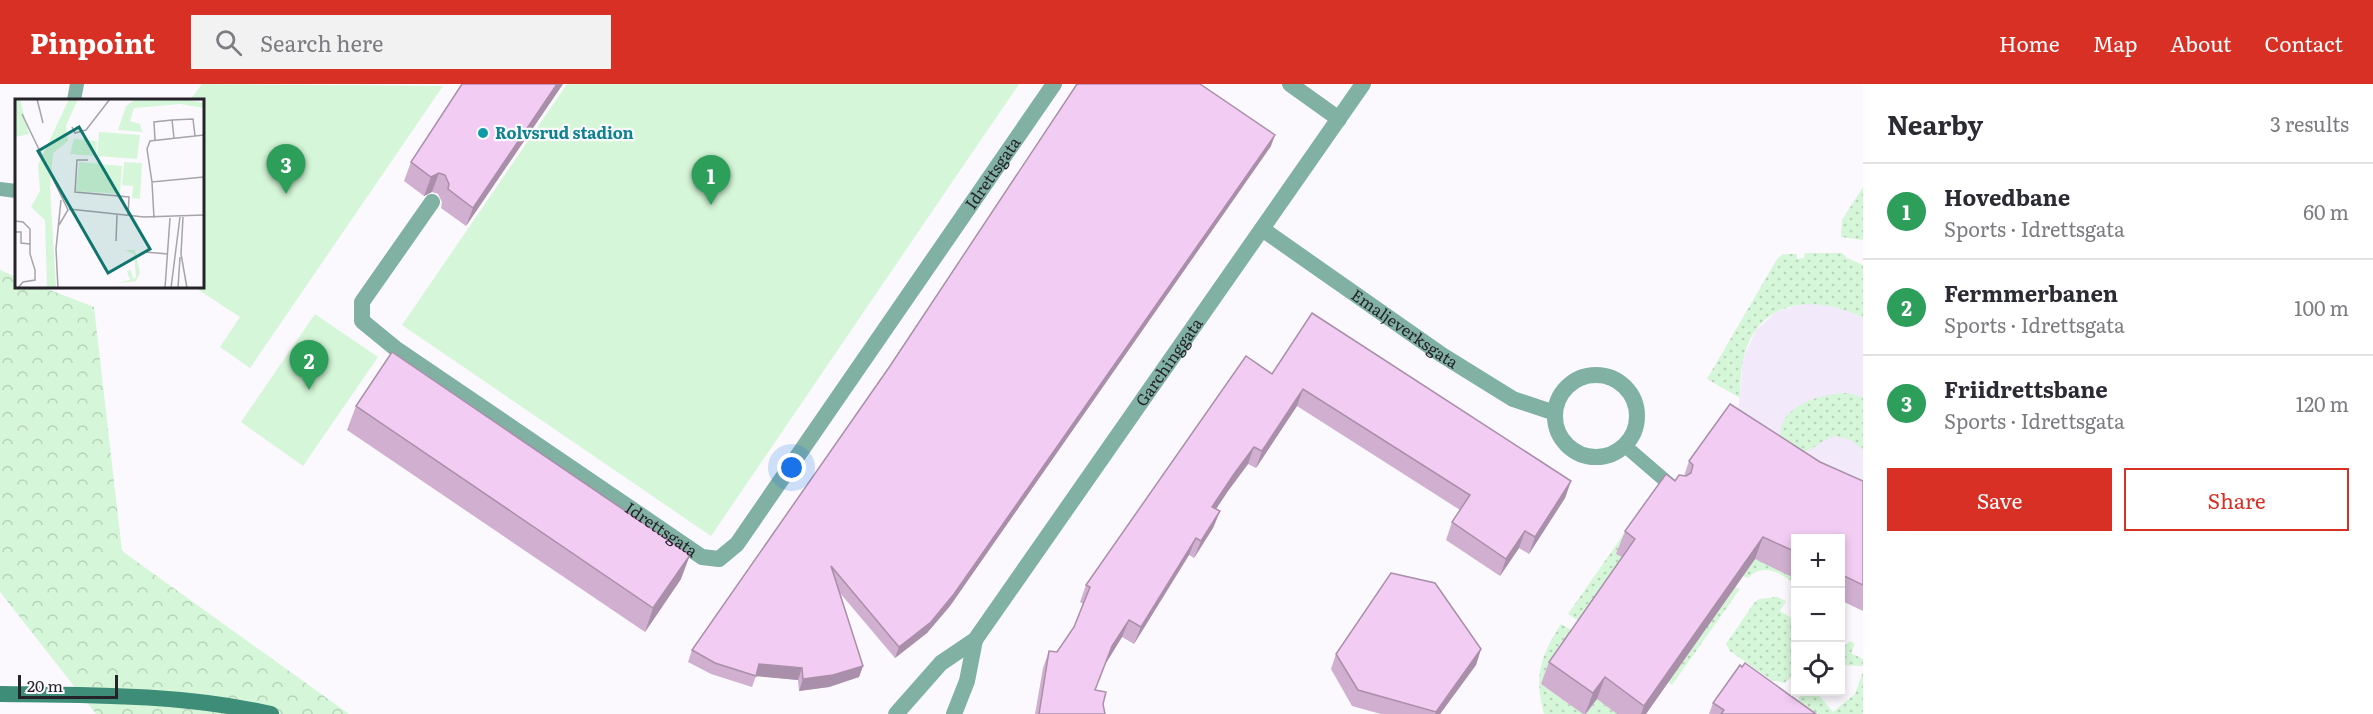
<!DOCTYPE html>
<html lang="en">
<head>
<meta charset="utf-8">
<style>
  body { margin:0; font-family:Literata,serif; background:#f2f2f3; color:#2b2b33 }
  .controls { position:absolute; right:18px; bottom:18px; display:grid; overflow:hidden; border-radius:0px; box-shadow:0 3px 9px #0003 }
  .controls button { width:54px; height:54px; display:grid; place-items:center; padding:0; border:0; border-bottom:2px solid #e1e1e2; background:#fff; color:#2b2b33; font:30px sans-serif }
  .scale { position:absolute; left:18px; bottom:15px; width:100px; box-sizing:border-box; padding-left:6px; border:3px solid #26222a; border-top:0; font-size:16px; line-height:21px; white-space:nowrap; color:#26222a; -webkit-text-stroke:4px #fbf9fd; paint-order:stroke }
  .you { position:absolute; left:792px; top:384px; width:21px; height:21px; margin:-15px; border:4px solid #fff; border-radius:50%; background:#1a73e8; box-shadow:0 0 0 9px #1a73e833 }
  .badge { display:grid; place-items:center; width:39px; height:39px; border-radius:50%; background:#d93025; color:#fff; font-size:20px; font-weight:700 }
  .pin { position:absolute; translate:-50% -50px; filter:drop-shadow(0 2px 3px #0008) }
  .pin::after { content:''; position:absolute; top:32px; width:21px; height:18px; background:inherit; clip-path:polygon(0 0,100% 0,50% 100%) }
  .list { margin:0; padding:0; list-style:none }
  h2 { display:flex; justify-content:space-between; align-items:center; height:78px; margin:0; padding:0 24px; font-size:26px }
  h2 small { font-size:20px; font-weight:400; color:#7c7c81 }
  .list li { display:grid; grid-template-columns:39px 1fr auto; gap:18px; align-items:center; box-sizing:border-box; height:96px; padding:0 24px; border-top:2px solid #e1e1e2 }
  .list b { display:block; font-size:22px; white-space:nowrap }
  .list p { margin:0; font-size:20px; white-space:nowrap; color:#7c7c81 }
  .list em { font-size:20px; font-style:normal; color:#7c7c81 }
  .actions { display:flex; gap:12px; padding:18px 24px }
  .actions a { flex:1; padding:14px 0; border:2px solid #d93025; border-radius:0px; text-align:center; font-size:21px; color:#d93025 }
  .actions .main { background:#d93025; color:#fff }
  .icon { flex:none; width:33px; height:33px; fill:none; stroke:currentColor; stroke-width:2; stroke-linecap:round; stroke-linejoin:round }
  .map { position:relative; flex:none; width:1863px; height:630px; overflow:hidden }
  header { display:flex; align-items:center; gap:36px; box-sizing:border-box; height:84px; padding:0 30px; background:#d93025; color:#fff }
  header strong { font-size:28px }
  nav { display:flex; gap:33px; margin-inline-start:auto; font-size:21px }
  .search { width:420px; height:54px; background:#f2f2f3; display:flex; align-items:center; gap:15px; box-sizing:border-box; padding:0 21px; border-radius:0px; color:#7c7c81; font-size:22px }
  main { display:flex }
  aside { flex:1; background:#fff }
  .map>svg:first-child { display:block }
  .built { fill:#f2e9fb }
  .grass { fill:url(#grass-dots) }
  .forest { fill:url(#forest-crowns) }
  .pitch { fill:#d5f6d8 }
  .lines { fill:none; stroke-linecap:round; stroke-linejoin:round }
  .service { stroke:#80b1a3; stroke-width:14 }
  .minor { stroke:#80b1a3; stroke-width:16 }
  .tertiary { stroke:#80b1a3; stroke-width:16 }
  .secondary { stroke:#3d8d79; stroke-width:16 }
  .wall { fill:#d0afd0 }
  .shaded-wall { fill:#a98fa9 }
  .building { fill:#f2ccf2; stroke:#a98fa9; stroke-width:1.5 }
  .culture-dot { fill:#0f9aa8; stroke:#fbf9fd; stroke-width:2 }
  .labels { text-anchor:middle; stroke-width:4.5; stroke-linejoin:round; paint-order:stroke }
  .culture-label { font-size:16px; font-weight:bold; fill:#0d838f; stroke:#fbf9fd; text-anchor:start }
  .street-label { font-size:16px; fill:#26222a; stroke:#fbf9fd }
  .inset-road { fill:none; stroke:#a6a3a9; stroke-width:1.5 }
  .view { fill:#0f766e; fill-opacity:0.15; stroke:#0f766e; stroke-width:3 }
  .inset-edge { fill:none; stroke:#26222a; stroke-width:3 }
</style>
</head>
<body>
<header>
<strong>Pinpoint</strong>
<div class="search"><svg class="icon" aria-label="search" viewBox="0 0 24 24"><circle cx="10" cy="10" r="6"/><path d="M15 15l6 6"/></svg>Search here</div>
<nav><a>Home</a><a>Map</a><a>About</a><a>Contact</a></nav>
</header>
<main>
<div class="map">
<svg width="1863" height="630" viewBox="0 0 1863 630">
  <defs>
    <pattern id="grass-dots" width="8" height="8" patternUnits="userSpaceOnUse" patternTransform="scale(1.5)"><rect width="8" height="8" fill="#d5f6d8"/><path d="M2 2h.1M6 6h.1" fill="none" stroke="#b7d3ba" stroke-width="1.8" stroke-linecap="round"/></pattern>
    <pattern id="forest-crowns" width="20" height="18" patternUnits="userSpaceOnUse" patternTransform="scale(1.5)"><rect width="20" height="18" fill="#d5f6d8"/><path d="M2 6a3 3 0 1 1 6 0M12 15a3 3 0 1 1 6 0" fill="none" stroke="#b7d3ba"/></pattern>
  </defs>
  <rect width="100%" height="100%" fill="#fbf9fd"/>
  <path class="built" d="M 1805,219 L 1840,223 L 1863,234 L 1863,423 L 1735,334 L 1739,322 L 1743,275 L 1756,246 L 1776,228 Z"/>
  <g class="grass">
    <path d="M 1863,103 L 1863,156 L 1841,153 L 1842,136 Z"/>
    <path d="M 1805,169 L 1842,169 L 1847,174 L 1863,181 L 1863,234 C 1824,213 1768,212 1748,260 C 1741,277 1740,296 1740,314 L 1707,295 L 1777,175 L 1783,170 L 1797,170 L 1797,175 L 1804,174 Z"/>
    <path d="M 1846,309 L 1863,313 L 1863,366 L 1851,356 L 1834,352 C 1807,363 1811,377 1781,357 C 1774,323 1819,310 1846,309 Z"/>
    <path d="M 1641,425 L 1627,477 L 1583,540 L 1568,530 Z"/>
    <path d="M 1760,467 L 1795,494 L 1795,500 C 1780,489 1764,478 1748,494 L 1743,492 Z"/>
    <path d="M 1735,503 L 1740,505 L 1672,601 L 1668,598 Z"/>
    <path d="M 1777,513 L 1786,517 L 1780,527 L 1795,536 L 1795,590 L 1784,599 L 1771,596 L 1730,567 L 1726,560 L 1754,519 L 1759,515 Z"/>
    <path d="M 1561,540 L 1577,549 L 1541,600 L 1583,630 L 1544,630 C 1534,591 1540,573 1561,540 Z"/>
    <path d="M 1850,557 L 1855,560 L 1851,569 L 1863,575 L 1863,582 L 1841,581 L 1841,565 Z"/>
    <path d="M 1863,587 L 1863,630 L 1813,630 L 1799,620 L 1799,613 L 1806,608 L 1816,608 L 1833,628 L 1855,610 Z"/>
    <path d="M 1597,615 L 1617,630 L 1586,630 Z"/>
  </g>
  <path class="forest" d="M 0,186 L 16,193 L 16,202 L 42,203 L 94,223 L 122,467 L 349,630 L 96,630 L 0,508 Z"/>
  <g class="pitch">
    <path d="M 202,0 L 443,2 L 250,284 L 220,263 L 240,233 L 194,203 L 202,202 L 202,16 L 190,16 Z"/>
    <path d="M 567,0 L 1019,0 L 711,452 L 402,241 Z"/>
    <path d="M 315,230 L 378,273 L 303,382 L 241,338 Z"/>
  </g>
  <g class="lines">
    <g class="service">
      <path d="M 74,16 L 77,0"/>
      <path d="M 0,105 L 16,107"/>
      <path d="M 1624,361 L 1675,405"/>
    </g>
    <g class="minor">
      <path d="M 1290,0 L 1339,35"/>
      <path id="s1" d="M 432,118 L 362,218 L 362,237 L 395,264 L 702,473 L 719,475 L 737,460 L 1054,0"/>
      <path id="s2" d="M 1262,145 L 1442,271 L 1513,315 L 1555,329"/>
      <circle cx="1596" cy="332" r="41"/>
    </g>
    <g class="tertiary">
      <path id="s3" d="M 896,630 L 941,579 L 975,556 L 1363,0"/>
      <path d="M 954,630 L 967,597 L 975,556"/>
    </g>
    <path class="secondary" d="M 0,610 C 90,611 182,610 271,630"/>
  </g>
  <g class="wall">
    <path d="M 462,0 L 563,0 L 466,142 L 441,124 L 442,118 L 438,110 L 432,108 L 424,112 L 404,97 L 411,78 Z"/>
    <path d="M 1271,62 L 950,522 L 927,549 L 895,574 L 840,509 L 863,582 L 859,593 L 829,603 L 799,607 L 798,596 L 756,592 L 752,603 L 711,590 L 688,578 L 692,566 Z"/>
    <path d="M 1272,290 L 1571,397 L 1565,414 L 1529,470 L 1519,464 L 1500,492 L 1446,456 L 1452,438 L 1460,426 L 1297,322 L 1256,384 L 1248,380 L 1228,407 L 1216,425 L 1220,427 L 1213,444 L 1194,474 L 1189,471 L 1134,560 L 1122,553 L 1106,579 L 1095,606 L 1103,620 L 1105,630 L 1035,630 L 1043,584 L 1049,567 L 1057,568 L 1074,543 L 1083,520 L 1080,518 L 1086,501 Z"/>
    <path d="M 356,322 L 681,495 L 645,548 L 347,346 Z"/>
    <path d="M 1689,377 L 1820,378 L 1863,397 L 1863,527 L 1840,516 L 1840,454 L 1796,454 L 1796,495 L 1755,475 L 1646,630 L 1617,630 L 1597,615 L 1586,630 L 1583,630 L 1541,600 L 1549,578 L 1622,473 L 1616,470 L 1625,447 L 1675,397 L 1684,392 Z"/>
    <path d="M 1481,565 L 1476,581 L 1440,630 L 1381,630 L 1352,622 L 1331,585 L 1336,570 Z"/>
    <path d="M 1713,619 L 1816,630 L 1709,630 Z"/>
  </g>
  <g class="shaded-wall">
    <path d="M 557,0 L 563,0 L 466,142 L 473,124 Z"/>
    <path d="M 1275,51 L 1271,62 L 950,522 L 927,549 L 895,574 L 899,563 Z"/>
    <path d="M 439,89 L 432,108 L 424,112 L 431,93 Z"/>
    <path d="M 1303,305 L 1297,322 L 1256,384 L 1262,367 Z"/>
    <path d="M 1254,363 L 1248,380 L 1228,407 L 1206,440 L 1212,423 L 1234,390 Z"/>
    <path d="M 1571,397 L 1565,414 L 1529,470 L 1535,453 Z"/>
    <path d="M 1220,427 L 1213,444 L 1194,474 L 1201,457 Z"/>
    <path d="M 1525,447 L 1519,464 L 1500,492 L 1506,475 Z"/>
    <path d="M 1763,453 L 1755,475 L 1646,630 L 1641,630 L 1644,622 Z"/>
    <path d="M 1196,454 L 1189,471 L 1134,560 L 1141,543 Z"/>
    <path d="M 690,471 L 681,495 L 645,548 L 653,524 Z"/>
    <path d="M 1129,536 L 1122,553 L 1106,579 L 1112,562 Z"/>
    <path d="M 1481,565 L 1476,581 L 1440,630 L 1435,630 Z"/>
    <path d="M 759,580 L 802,584 L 798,596 L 755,592 Z"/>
    <path d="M 863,582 L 859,593 L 829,603 L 799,607 L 803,595 Z"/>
    <path d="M 1605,593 L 1597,615 L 1585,630 L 1593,609 Z"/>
  </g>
  <g class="building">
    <path d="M 462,0 L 557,0 L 473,124 L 448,105 L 449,100 L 445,91 L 439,89 L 431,93 L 411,78 Z"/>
    <path d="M 1077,0 L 1200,0 L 1275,51 L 954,510 L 931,538 L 899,563 L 831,482 L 863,582 L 833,591 L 803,595 L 802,584 L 759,580 L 756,592 L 715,579 L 692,566 L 890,282 Z"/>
    <path d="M 1312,229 L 1571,397 L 1535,453 L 1525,447 L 1506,475 L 1452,438 L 1470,411 L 1303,305 L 1262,367 L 1254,363 L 1234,390 L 1212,423 L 1220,427 L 1201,457 L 1196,454 L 1141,543 L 1129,536 L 1112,562 L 1095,606 L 1106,608 L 1103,620 L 1105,630 L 1039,630 L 1049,567 L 1057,568 L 1074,543 L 1090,503 L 1086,501 L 1246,272 L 1272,290 Z"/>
    <path d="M 392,268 L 690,471 L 653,524 L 356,322 Z"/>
    <path d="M 1730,320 L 1820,378 L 1863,397 L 1863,501 L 1840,490 L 1840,454 L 1796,454 L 1796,468 L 1763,453 L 1644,622 L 1605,593 L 1593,609 L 1549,578 L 1635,455 L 1625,447 L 1666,390 L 1675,397 L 1679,391 L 1686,392 L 1691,389 L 1693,381 L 1689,377 Z"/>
    <path d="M 1391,489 L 1435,499 L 1481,565 L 1436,628 L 1358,606 L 1336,570 Z"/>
    <path d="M 1745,579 L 1816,630 L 1721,630 L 1724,626 L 1713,619 L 1740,581 L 1742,583 Z"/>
  </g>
  <circle class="culture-dot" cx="483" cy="49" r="6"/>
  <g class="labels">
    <g class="culture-label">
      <text x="495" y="55">Rolvsrud stadion</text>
    </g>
    <g class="street-label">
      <text dy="6" stroke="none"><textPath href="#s1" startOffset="1046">Idrettsgata</textPath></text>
      <text dy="6" stroke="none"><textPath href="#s2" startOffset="174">Emaljeverksgata</textPath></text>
      <text dy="6" stroke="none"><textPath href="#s3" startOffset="448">Garchinggata</textPath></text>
      <text dy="6" stroke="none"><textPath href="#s1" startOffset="506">Idrettsgata</textPath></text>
    </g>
  </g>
  <g transform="translate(15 15)">
    <rect width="189" height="189" fill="#fbf9fd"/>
    <path d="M 121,0 L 168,0 L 189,4 L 189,9 L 165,5 L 119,9 L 115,22 L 125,25 L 127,33 L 103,31 L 111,7 ZM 109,151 L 120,151 L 125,174 L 121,182 L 103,184 L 115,181 L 112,172 L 116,171 L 118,180 L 121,178 L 119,155 Z" fill="#d5f6d8"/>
    <path d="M 0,0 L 5,0 L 14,35 L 0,38 ZM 54,0 L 63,0 L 51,27 L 53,42 L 38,54 L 35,88 L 41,189 L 32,189 L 30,121 L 16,108 L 25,92 L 23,66 Z" fill="#d5f6d8"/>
    <path d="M 84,33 L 125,36 L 122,60 L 82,57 ZM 59,40 L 82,42 L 81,57 L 55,55 ZM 64,63 L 107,67 L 105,95 L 61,92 ZM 109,63 L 127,64 L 125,100 L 117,99 L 118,87 L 107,86 Z" fill="#d5f6d8"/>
    <path class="inset-road" d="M 22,0 L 28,24M 7,15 L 53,111 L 44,126M 157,21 L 159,39M 57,28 L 60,34 L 71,31 L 95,0M 189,36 L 135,42 L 132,50 L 137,83 L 189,78M 140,41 L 139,23 L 157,21 L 178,20 L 180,37M 73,61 L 62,61 L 60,93 L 114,98 L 113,117M 137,83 L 139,119M 54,110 L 129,118 L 189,116M 168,118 L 166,155 L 172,189M 0,122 L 8,123 L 15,130 L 15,155 L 20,171 L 20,181 L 8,183 L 3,189M 0,133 L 6,133 L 6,144 L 15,145M 101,142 L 102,116M 130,153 L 153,155M 43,189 L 41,150 L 46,101M 150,189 L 155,119M 156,189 L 165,118M 163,189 L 165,158"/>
    <path class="view" d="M 64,28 L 135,150 L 93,174 L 23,52 Z"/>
    <rect width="189" height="189" class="inset-edge"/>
  </g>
</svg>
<div class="controls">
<button>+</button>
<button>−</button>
<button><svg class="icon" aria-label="locate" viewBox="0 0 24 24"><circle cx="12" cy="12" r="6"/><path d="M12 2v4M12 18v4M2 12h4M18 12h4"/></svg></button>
</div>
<div class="scale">20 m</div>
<div class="you"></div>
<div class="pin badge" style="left:711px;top:121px;background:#2e9e5b">1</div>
<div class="pin badge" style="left:309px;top:306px;background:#2e9e5b">2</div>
<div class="pin badge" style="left:286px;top:110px;background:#2e9e5b">3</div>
</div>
<aside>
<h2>Nearby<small>3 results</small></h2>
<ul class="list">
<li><span class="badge" style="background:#2e9e5b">1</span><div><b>Hovedbane</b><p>Sports · Idrettsgata</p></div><em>60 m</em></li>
<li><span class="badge" style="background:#2e9e5b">2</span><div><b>Fermmerbanen</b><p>Sports · Idrettsgata</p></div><em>100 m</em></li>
<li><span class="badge" style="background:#2e9e5b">3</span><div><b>Friidrettsbane</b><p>Sports · Idrettsgata</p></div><em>120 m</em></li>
</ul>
<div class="actions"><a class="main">Save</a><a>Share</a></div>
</aside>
</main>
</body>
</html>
